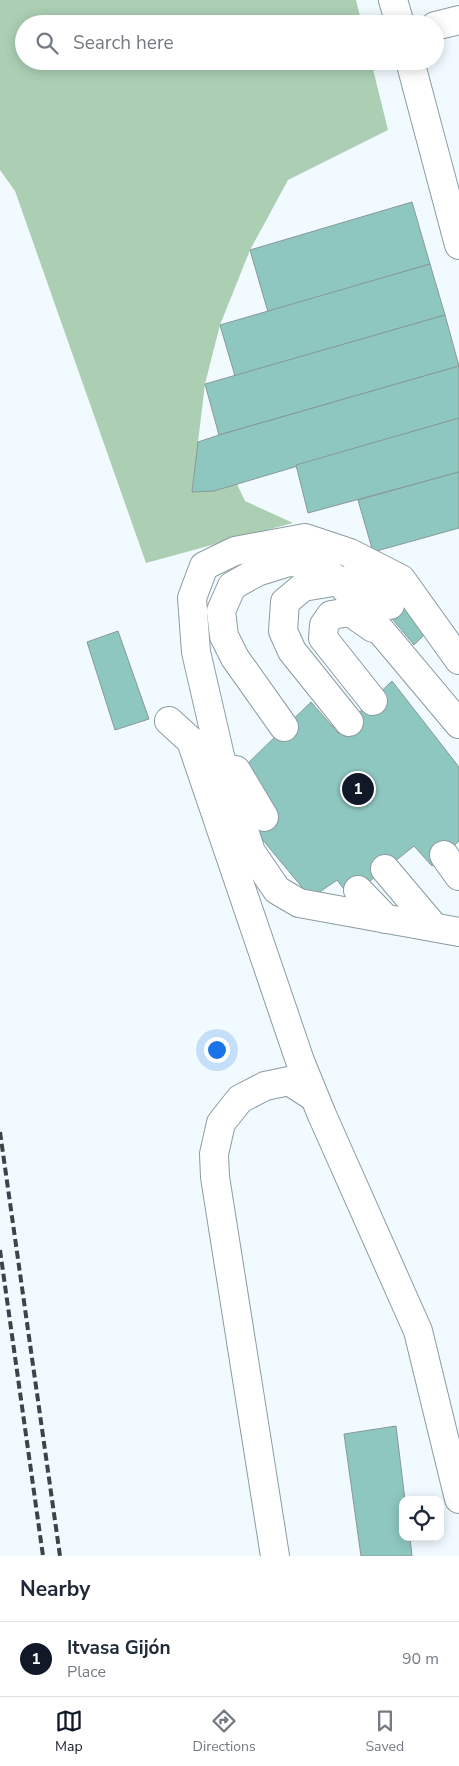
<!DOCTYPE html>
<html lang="en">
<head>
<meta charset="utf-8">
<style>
  body { margin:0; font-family:"Nunito Sans",sans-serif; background:#f2f2f3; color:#1f2937 }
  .controls { position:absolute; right:15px; bottom:15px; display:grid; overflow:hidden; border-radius:10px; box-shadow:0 2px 12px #0003 }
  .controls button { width:45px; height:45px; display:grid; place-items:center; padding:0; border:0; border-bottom:1px solid #e0e1e3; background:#fff; color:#1f2937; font:25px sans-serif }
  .you { position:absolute; left:216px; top:1049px; width:18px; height:18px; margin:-12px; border:4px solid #fff; border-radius:50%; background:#1a73e8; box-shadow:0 0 0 8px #1a73e833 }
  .badge { display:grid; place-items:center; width:32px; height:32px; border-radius:50%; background:#111827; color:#fff; font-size:16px; font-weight:700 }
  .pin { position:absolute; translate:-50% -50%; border:2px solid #fff; box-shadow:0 1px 5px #0006 }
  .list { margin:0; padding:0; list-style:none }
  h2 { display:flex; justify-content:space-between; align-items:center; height:65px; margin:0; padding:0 20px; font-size:21px }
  h2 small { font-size:16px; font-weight:400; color:#747a83 }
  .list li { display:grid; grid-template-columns:32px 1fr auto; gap:15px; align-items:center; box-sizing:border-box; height:75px; padding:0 20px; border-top:1px solid #e0e1e3 }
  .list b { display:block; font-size:19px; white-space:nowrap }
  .list p { margin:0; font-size:16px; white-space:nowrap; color:#747a83 }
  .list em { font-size:16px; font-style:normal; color:#747a83 }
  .icon { flex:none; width:28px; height:28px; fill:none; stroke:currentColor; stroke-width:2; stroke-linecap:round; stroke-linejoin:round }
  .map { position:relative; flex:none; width:459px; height:1556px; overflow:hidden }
  .search { position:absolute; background:#fff; box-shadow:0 2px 12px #0003; left:15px; right:15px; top:15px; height:55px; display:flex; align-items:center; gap:12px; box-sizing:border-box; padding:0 18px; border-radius:28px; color:#747a83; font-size:19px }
  .sheet { height:140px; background:#fff }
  nav { display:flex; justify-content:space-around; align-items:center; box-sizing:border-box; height:70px; border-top:1px solid #e0e1e3; background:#fff; font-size:14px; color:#747a83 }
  nav a { display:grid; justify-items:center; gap:2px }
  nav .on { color:#111827 }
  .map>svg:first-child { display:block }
  .green { fill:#accfb4 }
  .building { fill:#8ec7c0; stroke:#889997 }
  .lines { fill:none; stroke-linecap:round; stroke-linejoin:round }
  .minor-casing { stroke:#8b9ba1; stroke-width:30 }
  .minor { stroke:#fff; stroke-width:28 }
  .rail { stroke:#3d4346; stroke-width:4; stroke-dasharray:8 4; stroke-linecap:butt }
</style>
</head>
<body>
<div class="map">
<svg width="459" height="1556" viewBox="0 0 459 1556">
  <rect width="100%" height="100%" fill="#f1fbff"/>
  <path class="green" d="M 0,0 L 356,0 L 362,24 L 24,24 L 24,61 L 371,61 L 388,130 L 288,180 L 250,250 L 220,325 L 205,384 L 192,492 L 237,484 L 245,501 L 293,523 L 146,563 L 15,191 L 0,170 Z"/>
  <g class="building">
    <path d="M 412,202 L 430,264 L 268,312 L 250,250 Z"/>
    <path d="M 430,264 L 445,315 L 235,376 L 220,325 Z"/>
    <path d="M 445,315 L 459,366 L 219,435 L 205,384 Z"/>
    <path d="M 459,366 L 459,418 L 214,491 L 192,492 L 198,442 L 219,435 Z"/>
    <path d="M 459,418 L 459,472 L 308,513 L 296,465 Z"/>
    <path d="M 459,472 L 459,528 L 373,552 L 358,500 Z"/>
    <path d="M 401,596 L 429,630 L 414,645 L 384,609 Z"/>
    <path d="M 118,631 L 149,719 L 115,730 L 87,642 Z"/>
    <path d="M 392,681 L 459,767 L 459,841 L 432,866 L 414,846 L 350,897 L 337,880 L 311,898 L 252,827 L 243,768 L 311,702 L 338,733 Z"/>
    <path d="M 396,1426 L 405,1500 L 403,1500 L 403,1537 L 410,1537 L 412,1556 L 361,1556 L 344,1434 Z"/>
  </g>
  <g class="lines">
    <g class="minor-casing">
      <g id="minor">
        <path d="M 393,0 L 400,24"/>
        <path d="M 435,26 L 459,20"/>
        <path d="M 410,61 L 459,245"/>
        <path d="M 356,560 L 390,605"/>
        <path d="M 339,581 L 303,587 L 285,602 L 283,631 L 292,651 L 349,722"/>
        <path d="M 459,660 L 401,579 L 350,553 L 305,538 L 235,551 L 204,566 L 192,598 L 196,652 L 220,756 L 251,852 L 277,890 L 299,903 L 459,932"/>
        <path d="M 373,701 L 323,638 L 324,625 L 331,615 L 350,612 L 373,628"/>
        <path d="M 169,721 L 191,741 L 300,1061 L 322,1115 L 418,1331 L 459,1499"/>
        <path d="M 284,727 L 235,658 L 224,636 L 221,611 L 232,586 L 257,572 L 289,562 L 314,563 L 339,581 L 459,724"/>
        <path d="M 236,770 L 264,817"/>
        <path d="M 444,855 L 459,876"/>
        <path d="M 385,869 L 434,927"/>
        <path d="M 358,890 L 386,919"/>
        <path d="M 275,1556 L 215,1177 L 214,1154 L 221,1123 L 240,1099 L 265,1086 L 289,1081 L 314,1097"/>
      </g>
    </g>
    <use href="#minor" class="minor"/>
    <g class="rail">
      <path d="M 0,1132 L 60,1556"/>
      <path d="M 0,1250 L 43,1556"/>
    </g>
  </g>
</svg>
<div class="controls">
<button><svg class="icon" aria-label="locate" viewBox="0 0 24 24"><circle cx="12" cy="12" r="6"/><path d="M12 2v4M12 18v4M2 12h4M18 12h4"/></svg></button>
</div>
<div class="you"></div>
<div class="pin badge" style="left:358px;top:789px">1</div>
<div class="search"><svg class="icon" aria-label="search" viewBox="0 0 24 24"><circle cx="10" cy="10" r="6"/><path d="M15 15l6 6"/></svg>Search here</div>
</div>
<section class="sheet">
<h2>Nearby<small></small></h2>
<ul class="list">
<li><span class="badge">1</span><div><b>Itvasa Gijón</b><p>Place</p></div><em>90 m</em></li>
</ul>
</section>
<nav>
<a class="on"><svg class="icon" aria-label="map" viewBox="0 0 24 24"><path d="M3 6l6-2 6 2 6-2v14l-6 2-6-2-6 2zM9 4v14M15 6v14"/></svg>Map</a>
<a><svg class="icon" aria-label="directions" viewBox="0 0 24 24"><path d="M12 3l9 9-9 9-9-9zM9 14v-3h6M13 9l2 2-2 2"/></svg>Directions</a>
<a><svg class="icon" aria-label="saved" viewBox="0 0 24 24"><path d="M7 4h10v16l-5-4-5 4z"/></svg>Saved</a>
</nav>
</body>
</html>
